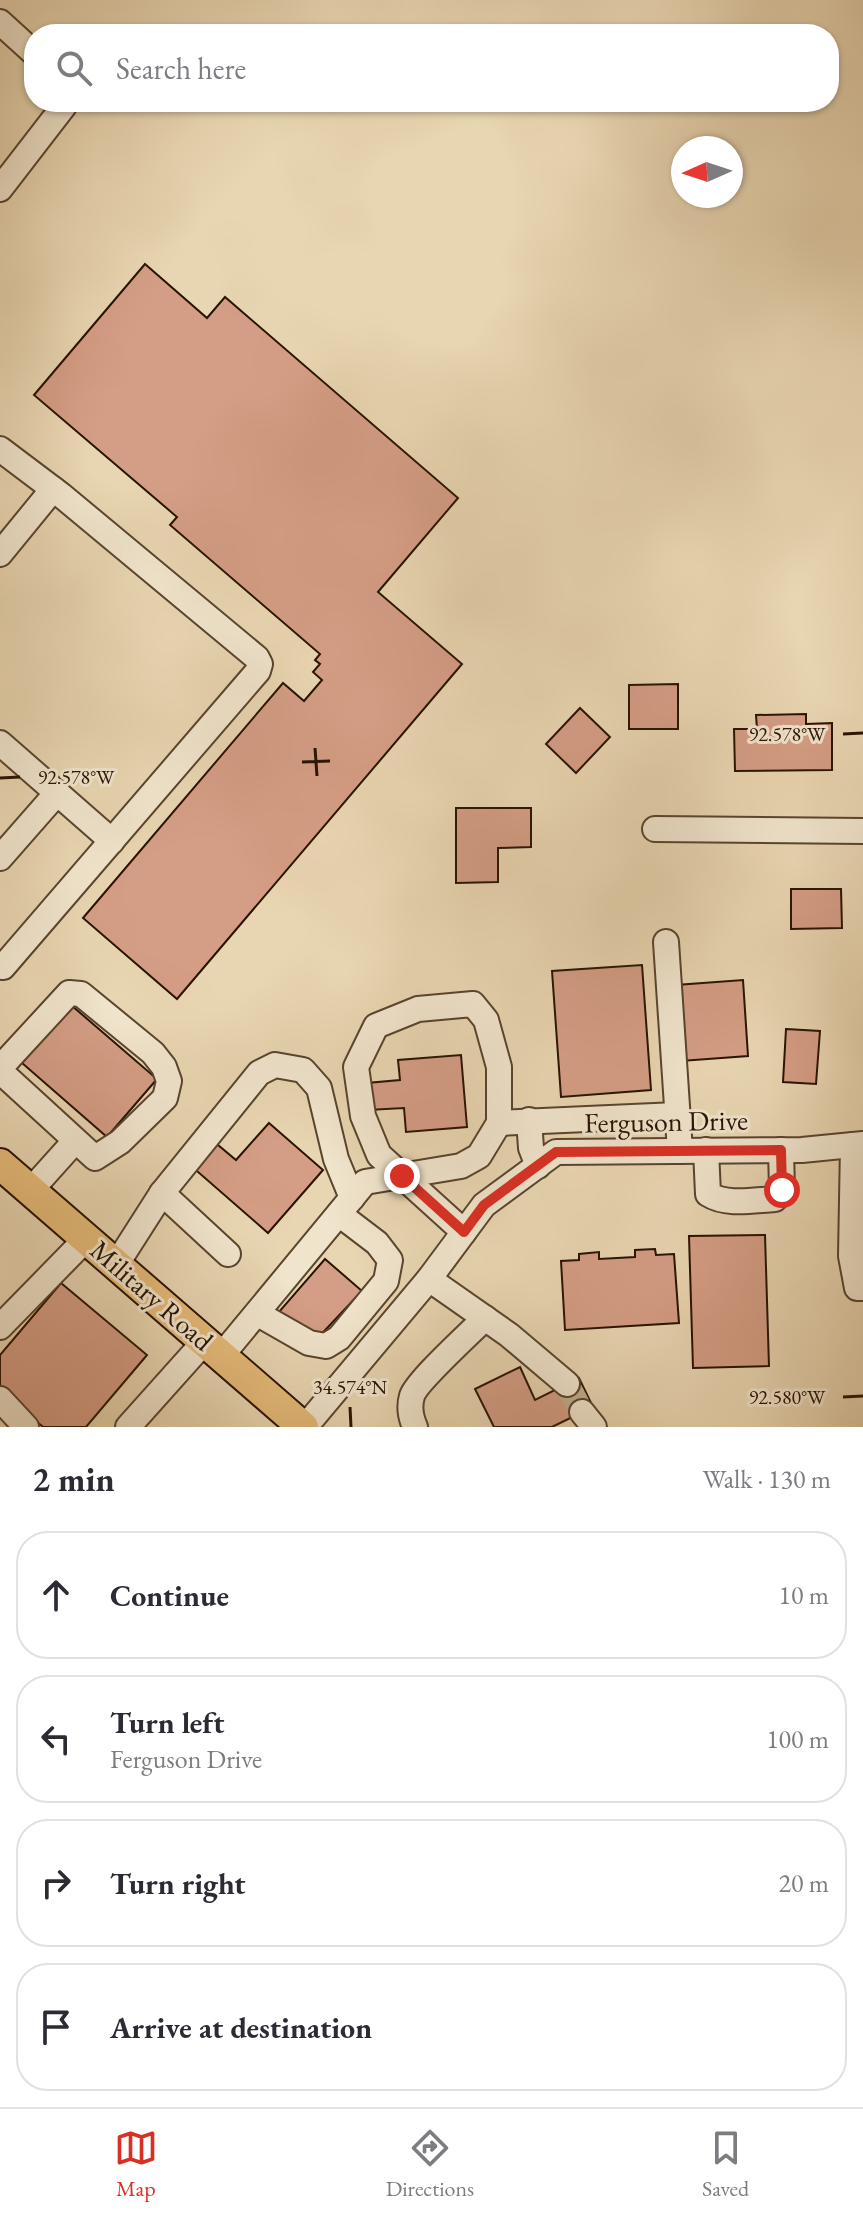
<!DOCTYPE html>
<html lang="en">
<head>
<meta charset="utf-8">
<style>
  body { margin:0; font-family:"EB Garamond",serif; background:#f2f2f3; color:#2b2b33 }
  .compass { position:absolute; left:671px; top:136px; width:72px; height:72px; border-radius:50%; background:#fff; box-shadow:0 2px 6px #0004; rotate:267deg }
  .stop { position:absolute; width:24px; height:24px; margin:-18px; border:6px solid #d93025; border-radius:50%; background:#fff }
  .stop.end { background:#d93025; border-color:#fff; box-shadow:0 2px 8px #0008 }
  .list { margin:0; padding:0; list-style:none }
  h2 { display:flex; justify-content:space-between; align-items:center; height:104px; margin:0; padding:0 32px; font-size:34px }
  h2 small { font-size:26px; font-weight:400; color:#7c7c81 }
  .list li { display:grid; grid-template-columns:52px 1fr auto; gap:24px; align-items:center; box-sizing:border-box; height:128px; margin:0 16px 16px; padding:0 16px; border:2px solid #e1e1e2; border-radius:32px }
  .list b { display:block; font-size:30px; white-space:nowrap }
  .list p { margin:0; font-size:26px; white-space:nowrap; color:#7c7c81 }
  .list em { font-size:26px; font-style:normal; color:#7c7c81 }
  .icon { flex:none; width:44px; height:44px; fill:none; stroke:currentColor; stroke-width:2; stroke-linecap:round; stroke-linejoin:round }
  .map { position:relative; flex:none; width:863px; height:1427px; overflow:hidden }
  .search { position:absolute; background:#fff; box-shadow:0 2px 6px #0004; left:24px; right:24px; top:24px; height:88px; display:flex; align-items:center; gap:20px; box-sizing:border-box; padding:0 28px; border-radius:32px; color:#7c7c81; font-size:30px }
  .sheet { height:680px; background:#fff }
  nav { display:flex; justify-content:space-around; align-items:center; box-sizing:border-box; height:112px; border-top:2px solid #e1e1e2; background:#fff; font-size:22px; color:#7c7c81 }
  nav a { display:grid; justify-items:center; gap:4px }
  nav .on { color:#d93025 }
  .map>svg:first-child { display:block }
  .building { fill:#d49d85; stroke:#291303; stroke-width:2 }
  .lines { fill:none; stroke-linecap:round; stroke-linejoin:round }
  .minor-tunnel { stroke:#c2ae8e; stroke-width:24; stroke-dasharray:24 12; stroke-linecap:butt }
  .minor-casing { stroke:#59442e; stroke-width:28 }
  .major-casing { stroke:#291303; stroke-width:34 }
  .minor { stroke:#f0e4cc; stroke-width:24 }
  .major { stroke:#e4ba78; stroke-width:30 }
  .route { stroke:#d93025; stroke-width:10 }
  .ticks { fill:none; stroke:#291303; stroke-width:3 }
  .labels { text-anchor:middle; stroke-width:6; stroke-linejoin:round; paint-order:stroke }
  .street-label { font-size:28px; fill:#291303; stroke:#f0e4cc }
  .ticks-label { font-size:20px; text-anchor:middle; fill:#291303; stroke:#f0e4cc; stroke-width:6; stroke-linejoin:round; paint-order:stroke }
</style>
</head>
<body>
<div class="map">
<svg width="863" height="1427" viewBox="0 0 863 1427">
  <rect width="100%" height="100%" fill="#e8d5b1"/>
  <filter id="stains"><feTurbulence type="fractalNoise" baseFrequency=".0025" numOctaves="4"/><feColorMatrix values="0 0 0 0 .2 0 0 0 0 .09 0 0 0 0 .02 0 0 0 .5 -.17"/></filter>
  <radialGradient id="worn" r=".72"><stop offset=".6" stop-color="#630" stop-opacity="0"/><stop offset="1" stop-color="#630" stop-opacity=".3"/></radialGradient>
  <g class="building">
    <path d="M 145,264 L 207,318 L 225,297 L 458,498 L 378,592 L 462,664 L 177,999 L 83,918 L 283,683 L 304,701 L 322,680 L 313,672 L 320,664 L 315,660 L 320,654 L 170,525 L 177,517 L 34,395 Z"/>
    <path d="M 678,684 L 678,729 L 629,729 L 629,685 Z"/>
    <path d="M 580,708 L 610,737 L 576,773 L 546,744 Z"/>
    <path d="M 806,714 L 806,724 L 832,723 L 832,770 L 735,771 L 734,729 L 757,729 L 756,715 Z"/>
    <path d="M 456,808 L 531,808 L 531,847 L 498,848 L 498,882 L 456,883 Z"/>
    <path d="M 791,889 L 841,889 L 842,928 L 791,929 Z"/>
    <path d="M 642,965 L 651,1090 L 561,1097 L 552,971 Z"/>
    <path d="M 743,980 L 748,1056 L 681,1061 L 676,985 Z"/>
    <path d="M 71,1005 L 157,1079 L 107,1137 L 22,1063 Z"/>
    <path d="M 786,1029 L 820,1031 L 816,1084 L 783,1082 Z"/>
    <path d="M 461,1055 L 467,1127 L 406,1132 L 404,1108 L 368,1110 L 367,1083 L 400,1080 L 398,1060 Z"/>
    <path d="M 269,1123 L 323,1170 L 268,1233 L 190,1165 L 212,1140 L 236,1160 Z"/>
    <path d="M 765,1235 L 769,1366 L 693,1368 L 689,1236 Z"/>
    <path d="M 655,1249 L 656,1255 L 674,1254 L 679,1323 L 565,1330 L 561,1261 L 579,1260 L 579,1254 L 599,1252 L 599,1259 L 635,1257 L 635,1250 Z"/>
    <path d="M 325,1259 L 362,1291 L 314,1342 L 278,1313 Z"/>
    <path d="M 61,1283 L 147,1355 L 86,1427 L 43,1427 L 0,1390 L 0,1355 Z"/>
    <path d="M 520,1367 L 535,1400 L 579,1378 L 593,1407 L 552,1427 L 494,1427 L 475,1389 Z"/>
  </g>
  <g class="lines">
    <path class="minor-tunnel" d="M 567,1384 L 582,1412"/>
    <g class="minor-casing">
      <g id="minor">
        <path d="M 0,22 L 34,53"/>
        <path d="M 0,189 L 64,106 L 64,102"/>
        <path d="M 0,449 L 61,495 L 257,658 L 260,664 L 258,671 L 3,967 L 0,964"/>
        <path d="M 0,554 L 53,489"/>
        <path d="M 0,743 L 112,841"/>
        <path d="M 655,829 L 863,831"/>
        <path d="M 0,858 L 57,793"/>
        <path d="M 666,942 L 680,1151"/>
        <path d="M 0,1068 L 69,993 L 81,994 L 153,1053 L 164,1067 L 169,1081 L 165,1098 L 120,1142 L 95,1158 L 0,1071"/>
        <path d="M 529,1120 L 531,1148 L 538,1166"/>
        <path d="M 499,1123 L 677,1115"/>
        <path d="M 853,1145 L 851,1256 L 857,1288 L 863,1288"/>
        <path d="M 706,1150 L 708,1194 C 727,1206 754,1200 775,1199 L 782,1190 L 781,1150"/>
        <path d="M 31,1190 L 75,1141"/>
        <path d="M 162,1193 L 228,1254"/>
        <path d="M 116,1265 L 162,1193 L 259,1073 L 275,1065 L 303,1070 L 319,1088 L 336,1159 L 352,1198"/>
        <path d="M 429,1279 L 509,1335 L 567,1384"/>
        <path d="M 258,1314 L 309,1343 L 326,1346 L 339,1338 L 386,1281 L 390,1260 L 377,1243 L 339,1214"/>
        <path d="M 0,1327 L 86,1239"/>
        <path d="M 222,1355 L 365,1182 L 461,1166 L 479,1156 L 499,1123 L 499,1067 L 486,1020 L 473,1004 L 418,1009 L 376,1026 L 356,1067 L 363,1116 L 379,1155 L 464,1232"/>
        <path d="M 0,1399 L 26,1427"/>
        <path d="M 582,1412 L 594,1427"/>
        <path d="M 128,1427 L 205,1341"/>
        <path d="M 305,1427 L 429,1279 L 484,1205 L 556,1152 L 802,1150 L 863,1144"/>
        <path d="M 415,1427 C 411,1418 409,1406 412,1396 C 416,1382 471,1332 485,1318"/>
      </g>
    </g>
    <g class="major-casing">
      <path id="major" d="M 0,1164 L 303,1427"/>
    </g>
    <use href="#minor" class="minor"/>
    <use href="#major" class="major"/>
  </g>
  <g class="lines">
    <path class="route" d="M 402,1176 L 464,1232 L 484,1205 L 556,1152 L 781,1150 L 782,1190"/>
  </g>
  <path class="ticks" d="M 843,734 L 863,733M 315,748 L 317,776M 302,762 L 330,761M 0,778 L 20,777M 843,1397 L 863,1396M 350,1407 L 351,1427"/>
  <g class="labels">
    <g class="street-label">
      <text transform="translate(666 1121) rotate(-1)" y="10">Ferguson Drive</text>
      <text transform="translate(152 1295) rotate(41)" y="10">Military Road</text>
    </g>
  </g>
  <g class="ticks-label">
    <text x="787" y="741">92.578°W</text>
    <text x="76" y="784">92.578°W</text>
    <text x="350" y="1394">34.574°N</text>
    <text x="787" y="1404">92.580°W</text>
  </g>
  <rect width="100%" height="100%" filter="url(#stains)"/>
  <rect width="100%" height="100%" fill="url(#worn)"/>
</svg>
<svg class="compass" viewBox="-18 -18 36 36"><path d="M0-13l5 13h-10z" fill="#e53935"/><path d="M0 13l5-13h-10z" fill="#7c7c81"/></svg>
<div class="stop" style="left:782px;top:1190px"></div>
<div class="stop end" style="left:402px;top:1176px"></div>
<div class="search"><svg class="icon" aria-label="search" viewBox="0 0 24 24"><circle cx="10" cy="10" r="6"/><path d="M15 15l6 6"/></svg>Search here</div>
</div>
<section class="sheet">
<h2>2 min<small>Walk · 130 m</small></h2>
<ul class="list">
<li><svg class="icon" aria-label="ahead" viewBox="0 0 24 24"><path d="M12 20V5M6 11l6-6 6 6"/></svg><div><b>Continue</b></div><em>10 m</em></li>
<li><svg class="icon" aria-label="left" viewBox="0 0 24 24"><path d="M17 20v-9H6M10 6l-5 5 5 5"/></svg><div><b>Turn left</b><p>Ferguson Drive</p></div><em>100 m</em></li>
<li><svg class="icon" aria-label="right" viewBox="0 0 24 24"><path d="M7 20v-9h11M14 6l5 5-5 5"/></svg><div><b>Turn right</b></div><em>20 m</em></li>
<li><svg class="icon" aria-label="arrive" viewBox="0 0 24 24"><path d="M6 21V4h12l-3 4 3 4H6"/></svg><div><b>Arrive at destination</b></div></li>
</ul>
</section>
<nav>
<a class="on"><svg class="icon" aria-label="map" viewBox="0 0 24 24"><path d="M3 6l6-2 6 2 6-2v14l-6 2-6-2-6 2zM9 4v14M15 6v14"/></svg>Map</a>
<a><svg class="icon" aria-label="directions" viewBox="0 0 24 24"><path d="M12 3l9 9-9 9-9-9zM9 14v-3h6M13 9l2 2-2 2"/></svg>Directions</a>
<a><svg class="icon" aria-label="saved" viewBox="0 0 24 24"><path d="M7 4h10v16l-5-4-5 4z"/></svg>Saved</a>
</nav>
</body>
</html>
